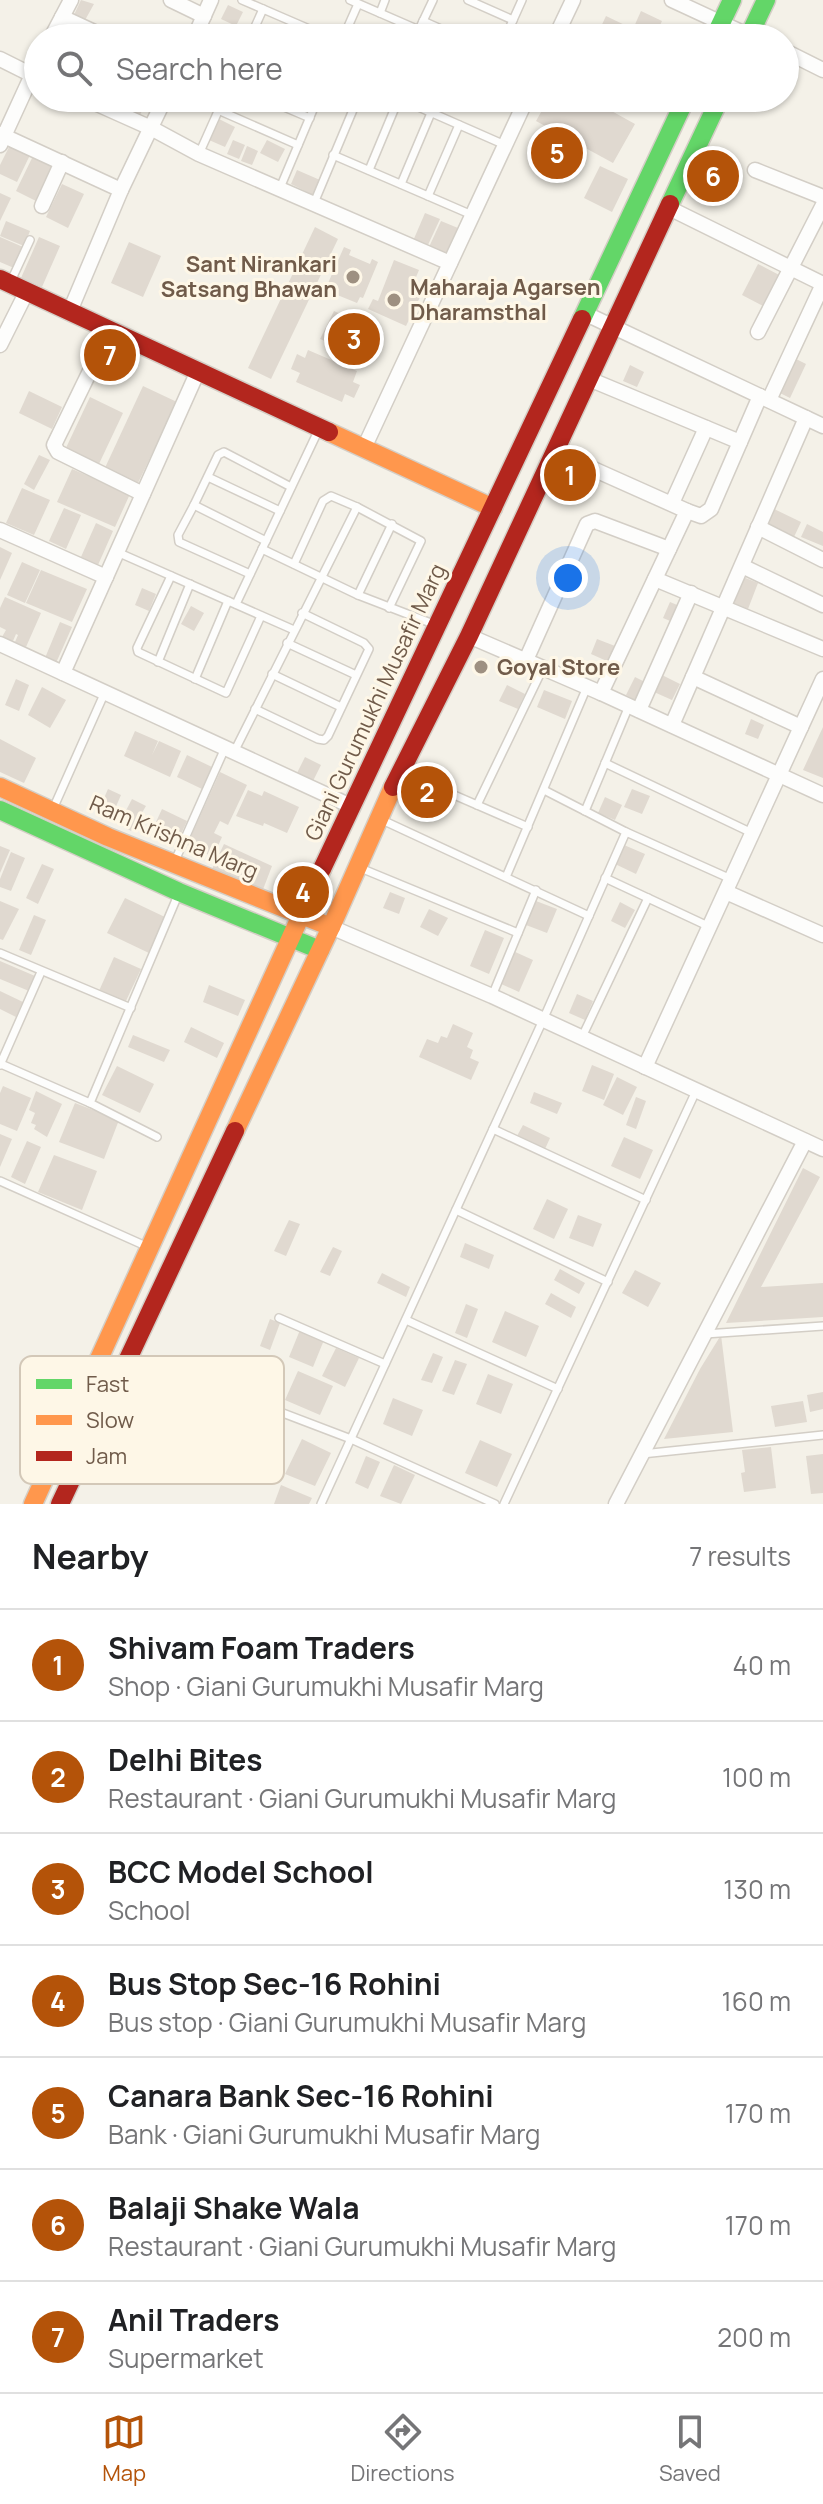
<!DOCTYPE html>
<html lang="en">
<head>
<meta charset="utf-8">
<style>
  body { margin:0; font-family:Manrope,sans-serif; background:#f2f2f2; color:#202124 }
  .you { position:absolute; left:568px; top:578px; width:28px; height:28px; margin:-20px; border:6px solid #fff; border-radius:50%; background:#1a73e8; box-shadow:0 0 0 12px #1a73e833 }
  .badge { display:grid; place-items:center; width:52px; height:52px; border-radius:50%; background:#b45309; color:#fff; font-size:26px; font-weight:700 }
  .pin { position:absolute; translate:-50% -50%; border:4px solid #fff; box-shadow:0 2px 8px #0006 }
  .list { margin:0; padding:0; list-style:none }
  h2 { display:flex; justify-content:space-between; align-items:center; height:104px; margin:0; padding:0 32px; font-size:34px }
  h2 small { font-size:26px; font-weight:400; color:#757577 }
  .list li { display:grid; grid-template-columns:52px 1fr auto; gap:24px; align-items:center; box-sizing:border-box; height:112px; padding:0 32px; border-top:2px solid #e0e0e0 }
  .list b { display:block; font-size:30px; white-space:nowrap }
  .list p { margin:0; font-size:26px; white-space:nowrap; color:#757577 }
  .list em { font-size:26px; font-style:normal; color:#757577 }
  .icon { flex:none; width:44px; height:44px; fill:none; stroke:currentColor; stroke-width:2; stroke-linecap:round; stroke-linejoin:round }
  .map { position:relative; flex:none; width:823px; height:1504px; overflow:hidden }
  .search { position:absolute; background:#fff; box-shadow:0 2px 6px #0004; left:24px; right:24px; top:24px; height:88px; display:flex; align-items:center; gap:20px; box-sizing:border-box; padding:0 28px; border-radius:44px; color:#757577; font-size:30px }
  .sheet { height:888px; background:#fff }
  nav { display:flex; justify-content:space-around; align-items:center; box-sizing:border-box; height:112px; border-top:2px solid #e0e0e0; background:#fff; font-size:22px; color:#757577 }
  nav a { display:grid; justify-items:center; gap:4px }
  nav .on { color:#b45309 }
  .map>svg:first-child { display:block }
  .building { fill:#e0d9d0 }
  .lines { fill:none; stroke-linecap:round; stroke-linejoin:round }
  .lane-casing { stroke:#d3cec6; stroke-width:10 }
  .street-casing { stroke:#d3cec6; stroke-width:17 }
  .fast-casing { stroke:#d4cec6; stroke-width:21 }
  .slow-casing { stroke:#d4cec6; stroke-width:21 }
  .jam-casing { stroke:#d4cec6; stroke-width:21 }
  .lane { stroke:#fdfdfc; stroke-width:7 }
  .street { stroke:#fdfdfc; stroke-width:14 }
  .fast { stroke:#63d668; stroke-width:18 }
  .slow { stroke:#ff974d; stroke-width:18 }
  .jam { stroke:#b3261e; stroke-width:18 }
  .poi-dot { fill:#9e9081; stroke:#fef7e7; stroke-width:3 }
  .labels { text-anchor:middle; stroke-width:6; stroke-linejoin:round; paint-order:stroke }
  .poi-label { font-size:22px; font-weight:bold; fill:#705b4a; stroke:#fef7e7; text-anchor:start }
  .street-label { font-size:22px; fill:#705b4a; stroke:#fef7e7 }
  .key { fill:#fef7e7; stroke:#d3c8b8; stroke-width:2 }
  .key-label { font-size:22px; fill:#705b4a }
</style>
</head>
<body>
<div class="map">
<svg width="823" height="1504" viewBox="0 0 823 1504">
  <rect width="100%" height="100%" fill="#f4f1e8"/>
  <g class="building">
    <path d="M 81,0 L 94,4 L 84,22 L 73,17 Z"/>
    <path d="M 228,5 L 243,12 L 236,26 L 221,19 Z"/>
    <path d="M 641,11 L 662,21 L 654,38 L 589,38 L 592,31 L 598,33 L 606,16 L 633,29 Z"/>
    <path d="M 132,98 L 148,98 L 140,115 L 127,109 Z"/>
    <path d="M 549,98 L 578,98 L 597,108 L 599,104 L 635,124 L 613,163 L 536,121 Z"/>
    <path d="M 219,119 L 235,127 L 225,147 L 209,140 Z"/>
    <path d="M 233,140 L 245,145 L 239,159 L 227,154 Z"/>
    <path d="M 267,140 L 285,149 L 278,162 L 260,153 Z"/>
    <path d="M 10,145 L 30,155 L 17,182 L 0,174 L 0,165 Z"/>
    <path d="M 247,146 L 258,151 L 252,165 L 241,161 Z"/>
    <path d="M 33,156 L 55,166 L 38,202 L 16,191 Z"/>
    <path d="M 600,166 L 628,179 L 612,212 L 584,198 Z"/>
    <path d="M 297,170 L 320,180 L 313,195 L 291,184 Z"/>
    <path d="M 62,184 L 84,194 L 68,228 L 46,217 Z"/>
    <path d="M 0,193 L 11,198 L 0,221 Z"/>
    <path d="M 425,213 L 440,219 L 427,247 L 413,241 Z"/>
    <path d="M 6,221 L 30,231 L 24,246 L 0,236 Z"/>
    <path d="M 441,221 L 458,228 L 446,254 L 429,247 Z"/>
    <path d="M 315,227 L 338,239 L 271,379 L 248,368 Z"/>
    <path d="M 0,237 L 23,247 L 14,268 L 0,262 Z"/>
    <path d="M 39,237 L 60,246 L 42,287 L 21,278 Z"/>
    <path d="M 129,242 L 161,256 L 143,297 L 111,283 Z"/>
    <path d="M 344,247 L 351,250 L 349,255 L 370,264 L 372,259 L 378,262 L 363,298 L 360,297 L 357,303 L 325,290 Z"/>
    <path d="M 394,260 L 419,270 L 411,289 L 421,295 L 406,326 L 368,309 L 373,299 L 378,301 Z"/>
    <path d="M 758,264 L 783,277 L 767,308 L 742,295 Z"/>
    <path d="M 334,311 L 384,334 L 372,361 L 358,354 L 356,360 L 333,349 L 335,345 L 320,339 Z"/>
    <path d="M 308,350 L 357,371 L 353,382 L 360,385 L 354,398 L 345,394 L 342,402 L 296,382 L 300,373 L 291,369 L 297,354 L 305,358 Z"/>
    <path d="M 792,357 L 806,364 L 790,398 L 776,391 Z"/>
    <path d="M 630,365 L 644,372 L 637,387 L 623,381 Z"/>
    <path d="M 143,386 L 177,402 L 137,485 L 104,470 Z"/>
    <path d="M 29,391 L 62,407 L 52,429 L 19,413 Z"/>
    <path d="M 90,397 L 123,413 L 98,466 L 65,450 Z"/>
    <path d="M 39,455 L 50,460 L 34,490 L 24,484 Z"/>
    <path d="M 72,469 L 130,494 L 115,527 L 57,502 Z"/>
    <path d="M 22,488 L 50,500 L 34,535 L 6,523 Z"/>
    <path d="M 770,507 L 801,522 L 794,537 L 763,522 Z"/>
    <path d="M 64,508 L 81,515 L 66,549 L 49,541 Z"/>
    <path d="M 96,523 L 113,531 L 98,565 L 81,557 Z"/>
    <path d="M 807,524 L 823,532 L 823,546 L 801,537 Z"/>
    <path d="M 0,547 L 12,553 L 0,580 Z"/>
    <path d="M 22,562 L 40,570 L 25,603 L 7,595 Z"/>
    <path d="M 41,570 L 87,589 L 72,622 L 26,603 Z"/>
    <path d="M 738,575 L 758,583 L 748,609 L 728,601 Z"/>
    <path d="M 142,588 L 156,594 L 149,611 L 135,605 Z"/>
    <path d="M 5,597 L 41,613 L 26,647 L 15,642 L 18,635 L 16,634 L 13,641 L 2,637 L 6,630 L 0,627 L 0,608 Z"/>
    <path d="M 670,602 L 682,607 L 675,623 L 663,618 Z"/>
    <path d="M 191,606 L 204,613 L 194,631 L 181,624 Z"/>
    <path d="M 60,622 L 72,627 L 56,663 L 45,658 Z"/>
    <path d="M 597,639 L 615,646 L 609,662 L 591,654 Z"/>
    <path d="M 662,675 L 680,684 L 672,700 L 654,692 Z"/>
    <path d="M 635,677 L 649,684 L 639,702 L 626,695 Z"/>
    <path d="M 16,679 L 29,685 L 19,711 L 5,705 Z"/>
    <path d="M 507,685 L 525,694 L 518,709 L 499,701 Z"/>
    <path d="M 42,687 L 66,700 L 50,728 L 28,715 Z"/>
    <path d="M 544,690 L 572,701 L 565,719 L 537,707 Z"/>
    <path d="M 751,719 L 764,725 L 758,739 L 745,734 Z"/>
    <path d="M 823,727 L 823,778 L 803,770 Z"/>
    <path d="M 135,731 L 158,741 L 152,755 L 159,741 L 181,751 L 170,777 L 124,756 Z"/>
    <path d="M 0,739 L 36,758 L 24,783 L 0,772 Z"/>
    <path d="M 187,755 L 212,767 L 202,789 L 177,777 Z"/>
    <path d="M 305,757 L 321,765 L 311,785 L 295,777 Z"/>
    <path d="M 220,772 L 247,785 L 228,825 L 220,821 L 214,833 L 222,837 L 213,857 L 187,845 Z"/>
    <path d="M 108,789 L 121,795 L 110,820 L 97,814 Z"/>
    <path d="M 632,789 L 650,796 L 642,814 L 624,807 Z"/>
    <path d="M 248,790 L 262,796 L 264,791 L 299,807 L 287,833 L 264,823 L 263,826 L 236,816 Z"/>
    <path d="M 605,797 L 622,805 L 615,820 L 598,813 Z"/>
    <path d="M 132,799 L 146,806 L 131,831 L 119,824 Z"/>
    <path d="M 162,809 L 187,821 L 181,834 L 156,822 Z"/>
    <path d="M 224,844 L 272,866 L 262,892 L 212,869 Z"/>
    <path d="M 624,845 L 645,854 L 636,874 L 615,864 Z"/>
    <path d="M 0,846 L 10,850 L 0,873 Z"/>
    <path d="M 11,852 L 25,858 L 11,891 L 0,887 L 0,879 Z"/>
    <path d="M 42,864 L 54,869 L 38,904 L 26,898 Z"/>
    <path d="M 390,892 L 405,898 L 399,914 L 383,908 Z"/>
    <path d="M 125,898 L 167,918 L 151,954 L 107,933 Z"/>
    <path d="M 0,901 L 19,909 L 3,940 L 0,939 Z"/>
    <path d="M 536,901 L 557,909 L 547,933 L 526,925 Z"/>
    <path d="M 620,902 L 635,910 L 625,928 L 611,921 Z"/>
    <path d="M 429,909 L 448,918 L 438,936 L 420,927 Z"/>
    <path d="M 34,915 L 46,920 L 31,955 L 19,950 Z"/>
    <path d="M 485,930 L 504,938 L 489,974 L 470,966 Z"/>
    <path d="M 513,951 L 533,960 L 519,992 L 499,983 Z"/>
    <path d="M 114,957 L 141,969 L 125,1003 L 99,991 Z"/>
    <path d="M 0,961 L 35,976 L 29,991 L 0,979 Z"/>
    <path d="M 209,985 L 245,1000 L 238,1016 L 203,1002 Z"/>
    <path d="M 0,991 L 23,1002 L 16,1017 L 0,1009 Z"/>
    <path d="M 577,994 L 593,1001 L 585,1020 L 569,1013 Z"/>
    <path d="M 453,1024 L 473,1033 L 467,1047 L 473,1050 L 470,1058 L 479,1062 L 471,1080 L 419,1057 L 427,1039 L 438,1043 L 441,1036 L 447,1038 Z"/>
    <path d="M 191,1027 L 224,1043 L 217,1058 L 184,1042 Z"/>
    <path d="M 133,1035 L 170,1050 L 164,1062 L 128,1047 Z"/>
    <path d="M 592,1065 L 614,1074 L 604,1100 L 582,1091 Z"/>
    <path d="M 117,1066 L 154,1084 L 140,1113 L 102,1095 Z"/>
    <path d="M 617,1077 L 637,1087 L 623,1115 L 603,1105 Z"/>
    <path d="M 3,1086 L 31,1098 L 17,1131 L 0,1124 L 0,1093 Z"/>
    <path d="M 36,1091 L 62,1104 L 47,1137 L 34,1129 L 36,1125 L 31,1123 L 35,1113 L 29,1110 Z"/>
    <path d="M 534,1092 L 562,1103 L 557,1114 L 530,1103 Z"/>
    <path d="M 636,1097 L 646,1101 L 636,1129 L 626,1125 Z"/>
    <path d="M 75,1103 L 119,1120 L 104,1159 L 59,1142 Z"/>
    <path d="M 523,1125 L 550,1138 L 545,1149 L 517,1136 Z"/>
    <path d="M 0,1134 L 12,1139 L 0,1167 Z"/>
    <path d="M 624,1137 L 653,1150 L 640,1179 L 611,1166 Z"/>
    <path d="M 27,1141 L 41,1147 L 25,1184 L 11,1177 Z"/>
    <path d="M 54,1155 L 97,1171 L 82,1210 L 38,1192 Z"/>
    <path d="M 803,1168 L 820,1177 L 761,1287 L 823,1283 L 823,1317 L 726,1323 Z"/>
    <path d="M 547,1199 L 568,1209 L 554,1239 L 533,1229 Z"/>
    <path d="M 578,1215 L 602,1224 L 593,1247 L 569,1238 Z"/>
    <path d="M 289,1220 L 300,1224 L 286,1256 L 274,1251 Z"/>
    <path d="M 465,1243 L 494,1255 L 489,1269 L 460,1257 Z"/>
    <path d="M 333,1247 L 342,1251 L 330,1276 L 320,1272 Z"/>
    <path d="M 560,1269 L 585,1283 L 579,1294 L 554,1280 Z"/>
    <path d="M 635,1270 L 661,1283 L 648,1307 L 622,1293 Z"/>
    <path d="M 382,1273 L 410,1287 L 406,1297 L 377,1283 Z"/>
    <path d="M 551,1293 L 576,1307 L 571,1318 L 545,1304 Z"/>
    <path d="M 466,1304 L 478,1309 L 467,1338 L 455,1333 Z"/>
    <path d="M 505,1311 L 539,1326 L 526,1357 L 492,1342 Z"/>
    <path d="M 270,1319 L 280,1323 L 270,1350 L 260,1346 Z"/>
    <path d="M 300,1330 L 324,1340 L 313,1367 L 289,1357 Z"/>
    <path d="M 721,1335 L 733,1432 L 664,1439 L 700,1369 Z"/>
    <path d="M 336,1348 L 359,1358 L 345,1387 L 322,1376 Z"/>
    <path d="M 433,1353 L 443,1357 L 432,1383 L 421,1380 Z"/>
    <path d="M 455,1360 L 467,1364 L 454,1395 L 442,1391 Z"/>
    <path d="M 298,1371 L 333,1386 L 320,1415 L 285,1400 Z"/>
    <path d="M 488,1374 L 513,1384 L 501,1414 L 476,1404 Z"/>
    <path d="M 823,1392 L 823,1409 L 810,1412 L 807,1395 Z"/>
    <path d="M 393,1398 L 423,1410 L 412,1436 L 383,1424 Z"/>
    <path d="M 803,1401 L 807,1422 L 775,1427 L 771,1406 Z"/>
    <path d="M 302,1439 L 331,1453 L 315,1486 L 285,1474 Z"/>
    <path d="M 480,1440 L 512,1454 L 497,1487 L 465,1473 Z"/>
    <path d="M 771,1447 L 776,1488 L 744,1492 L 741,1473 L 745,1472 L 742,1450 Z"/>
    <path d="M 823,1454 L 823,1493 L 811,1494 L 806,1456 Z"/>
    <path d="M 366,1456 L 380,1462 L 368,1489 L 355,1483 Z"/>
    <path d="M 394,1465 L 415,1475 L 401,1504 L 380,1496 Z"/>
    <path d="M 281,1485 L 312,1498 L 309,1504 L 274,1504 Z"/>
  </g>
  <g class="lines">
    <g class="lane-casing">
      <g id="lane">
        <path d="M 242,0 L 263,9"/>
        <path d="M 350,0 L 419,30"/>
        <path d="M 468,0 L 513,20"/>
        <path d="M 380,13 L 385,0"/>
        <path d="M 423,21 L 461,38"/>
        <path d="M 250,38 L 263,9 L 330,38"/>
        <path d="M 343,38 L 358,4"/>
        <path d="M 415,38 L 433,0"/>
        <path d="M 505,38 L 522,0"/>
        <path d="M 263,98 L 310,118"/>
        <path d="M 398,98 L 505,145"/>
        <path d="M 499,98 L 523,107"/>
        <path d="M 218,110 L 298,145"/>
        <path d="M 199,154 L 224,98"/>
        <path d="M 333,155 L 472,215"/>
        <path d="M 369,170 L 399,98"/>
        <path d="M 401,184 L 431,113"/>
        <path d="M 280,188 L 318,98"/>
        <path d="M 428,196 L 459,125"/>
        <path d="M 314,203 L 358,98"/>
        <path d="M 11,281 L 30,240"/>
        <path d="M 208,477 L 280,511"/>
        <path d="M 194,505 L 178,535 L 179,542 L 250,574"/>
        <path d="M 266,541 L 194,505 L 218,455 L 224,452 L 291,487"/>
        <path d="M 262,549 L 358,595 L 436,625"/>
        <path d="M 117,552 L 294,630"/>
        <path d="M 294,564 L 323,501 L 331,496 L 357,507"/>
        <path d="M 171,576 L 137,648 L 138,652 L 226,693 L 261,616"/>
        <path d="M 358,595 L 392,524"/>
        <path d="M 236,604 L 319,429"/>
        <path d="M 287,643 L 356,675"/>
        <path d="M 158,662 L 190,584"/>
        <path d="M 272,674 L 341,707"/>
        <path d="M 195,679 L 228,601"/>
        <path d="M 255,709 L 318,739 L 324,740 L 328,736 L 369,649 L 364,643 L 302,613"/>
        <path d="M 234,752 L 357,507 L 421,541 L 389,608"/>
        <path d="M 605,763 L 752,833"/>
        <path d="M 401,772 L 528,827"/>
        <path d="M 544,790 L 626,832 L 731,879"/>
        <path d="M 477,805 L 543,668"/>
        <path d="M 53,809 L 105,692"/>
        <path d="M 585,811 L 629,706"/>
        <path d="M 380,819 L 589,916"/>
        <path d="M 174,863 L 225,748"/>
        <path d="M 358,867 L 518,933"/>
        <path d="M 506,877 L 587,687"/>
        <path d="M 605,878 L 710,927"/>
        <path d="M 0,953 L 131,1008"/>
        <path d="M 492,996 L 536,890"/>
        <path d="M 582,1037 L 648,898"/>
        <path d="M 1,1064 L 90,1103 L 157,1137"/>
        <path d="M 0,1065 L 41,972"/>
        <path d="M 90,1103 L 178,895"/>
        <path d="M 493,1129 L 646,1200"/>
        <path d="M 0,1181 L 148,1247"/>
        <path d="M 456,1210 L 608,1282"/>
        <path d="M 279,1318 L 385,1364"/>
        <path d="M 406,1320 L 558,1389"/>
        <path d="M 705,1334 L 823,1326"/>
        <path d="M 225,1391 L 351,1439 L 495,1504"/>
        <path d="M 642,1454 L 823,1435"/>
        <path d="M 321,1504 L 543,1020 L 626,832"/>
        <path d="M 504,1504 L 696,1091"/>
      </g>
    </g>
    <g class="street-casing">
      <g id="street">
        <path d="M 171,0 L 204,16"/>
        <path d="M 672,0 L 754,38"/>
        <path d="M 62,17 L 105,37"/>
        <path d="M 51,38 L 71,0"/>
        <path d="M 194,38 L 211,0"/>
        <path d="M 555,38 L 573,0"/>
        <path d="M 785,51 L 823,70"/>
        <path d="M 0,59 L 32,75 L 4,136 L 0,134"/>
        <path d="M 84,98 L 151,128 L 199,154 L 450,263"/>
        <path d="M 0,145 L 4,136 L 121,190"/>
        <path d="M 755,170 L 823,197"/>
        <path d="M 42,206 L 62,162"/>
        <path d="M 669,208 L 823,284 L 769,400"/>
        <path d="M 70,311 L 121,190 L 165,98"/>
        <path d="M 584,313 L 823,426"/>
        <path d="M 110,330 L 54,445 L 58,452 L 143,494"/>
        <path d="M 758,332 L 823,205"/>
        <path d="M 0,345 L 27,291"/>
        <path d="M 589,379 L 740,442"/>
        <path d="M 364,448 L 527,98"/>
        <path d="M 555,452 L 687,511 L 601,693"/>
        <path d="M 672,503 L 706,428"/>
        <path d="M 687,511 L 701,516 L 711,509 L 760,396"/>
        <path d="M 758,527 L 823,560"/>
        <path d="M 0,530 L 106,577"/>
        <path d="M 742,566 L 823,605"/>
        <path d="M 655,579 L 823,649"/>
        <path d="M 469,636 L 601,693 L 823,795"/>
        <path d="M 0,644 L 353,807"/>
        <path d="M 526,660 L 587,524 L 595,521 L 669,549"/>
        <path d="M 63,673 L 198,371"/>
        <path d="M 693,677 L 801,727"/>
        <path d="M 639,710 L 691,593"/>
        <path d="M 672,725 L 806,418"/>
        <path d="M 726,892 L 823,935"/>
        <path d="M 331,927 L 492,996 L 823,1149"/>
        <path d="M 645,1067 L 823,679"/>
        <path d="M 616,1504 L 805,1141"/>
      </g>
    </g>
    <g class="fast-casing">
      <g id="fast">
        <path d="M 714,38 L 732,0"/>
        <path d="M 748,38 L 766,0"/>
        <path d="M 670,204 L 720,98"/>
        <path d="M 582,319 L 686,98"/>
        <path d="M 0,810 L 179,892 L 320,950"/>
      </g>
    </g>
    <g class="slow-casing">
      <g id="slow">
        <path d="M 329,432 L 493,508"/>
        <path d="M 0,787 L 108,837 L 331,927"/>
        <path d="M 235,1131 L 331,927 L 393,787"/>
        <path d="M 33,1504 L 322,869"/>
      </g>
    </g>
    <g class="jam-casing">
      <g id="jam">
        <path d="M 0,279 L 329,432"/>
        <path d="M 393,787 L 469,636 L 670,204"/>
        <path d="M 322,869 L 582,319"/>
        <path d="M 60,1504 L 235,1131"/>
      </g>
    </g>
    <use href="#lane" class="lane"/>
    <use href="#street" class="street"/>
    <use href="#fast" class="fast"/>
    <use href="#slow" class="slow"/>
    <use href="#jam" class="jam"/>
  </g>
  <g class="poi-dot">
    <circle cx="353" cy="277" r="8"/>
    <circle cx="394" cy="300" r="8"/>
    <circle cx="481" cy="667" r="8"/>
  </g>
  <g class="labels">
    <g class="poi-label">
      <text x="337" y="272" text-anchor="end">Sant Nirankari<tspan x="337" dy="25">Satsang Bhawan</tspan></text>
      <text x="410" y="295">Maharaja Agarsen<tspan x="410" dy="25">Dharamsthal</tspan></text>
      <text x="497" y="675">Goyal Store</text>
    </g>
    <g class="street-label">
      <text transform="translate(375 702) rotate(-65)" y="8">Giani Gurumukhi Musafir Marg</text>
      <text transform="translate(174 837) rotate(23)" y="8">Ram Krishna Marg</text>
    </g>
  </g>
  <rect x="20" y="1356" width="264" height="128" rx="12" class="key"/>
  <rect x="36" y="1379" width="36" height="10" fill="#63d668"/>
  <rect x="36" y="1415" width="36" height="10" fill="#ff974d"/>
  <rect x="36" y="1451" width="36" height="10" fill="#b3261e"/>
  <g class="key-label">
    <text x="86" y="1392">Fast</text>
    <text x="86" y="1428">Slow</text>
    <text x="86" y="1464">Jam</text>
  </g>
</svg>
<div class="you"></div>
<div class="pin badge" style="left:570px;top:475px">1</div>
<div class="pin badge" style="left:427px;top:792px">2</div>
<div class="pin badge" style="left:354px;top:339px">3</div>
<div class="pin badge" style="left:303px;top:892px">4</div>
<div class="pin badge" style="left:557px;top:153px">5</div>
<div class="pin badge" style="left:713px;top:176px">6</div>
<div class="pin badge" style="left:110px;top:355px">7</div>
<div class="search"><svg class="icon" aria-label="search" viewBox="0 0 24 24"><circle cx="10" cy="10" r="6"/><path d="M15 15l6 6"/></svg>Search here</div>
</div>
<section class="sheet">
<h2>Nearby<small>7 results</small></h2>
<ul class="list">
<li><span class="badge">1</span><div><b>Shivam Foam Traders</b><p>Shop · Giani Gurumukhi Musafir Marg</p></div><em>40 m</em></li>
<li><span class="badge">2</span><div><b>Delhi Bites</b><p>Restaurant · Giani Gurumukhi Musafir Marg</p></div><em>100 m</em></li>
<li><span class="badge">3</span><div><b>BCC Model School</b><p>School</p></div><em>130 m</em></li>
<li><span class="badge">4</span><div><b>Bus Stop Sec-16 Rohini</b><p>Bus stop · Giani Gurumukhi Musafir Marg</p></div><em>160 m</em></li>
<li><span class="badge">5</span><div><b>Canara Bank Sec-16 Rohini</b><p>Bank · Giani Gurumukhi Musafir Marg</p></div><em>170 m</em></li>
<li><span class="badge">6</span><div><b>Balaji Shake Wala</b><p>Restaurant · Giani Gurumukhi Musafir Marg</p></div><em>170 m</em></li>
<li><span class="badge">7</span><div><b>Anil Traders</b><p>Supermarket</p></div><em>200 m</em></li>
</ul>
</section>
<nav>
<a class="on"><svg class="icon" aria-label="map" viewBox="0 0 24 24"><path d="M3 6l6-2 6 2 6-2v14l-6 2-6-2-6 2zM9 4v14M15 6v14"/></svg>Map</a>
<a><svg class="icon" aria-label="directions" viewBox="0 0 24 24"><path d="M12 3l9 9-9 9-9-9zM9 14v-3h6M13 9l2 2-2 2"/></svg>Directions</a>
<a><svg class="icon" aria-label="saved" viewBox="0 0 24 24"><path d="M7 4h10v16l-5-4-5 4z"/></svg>Saved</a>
</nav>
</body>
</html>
